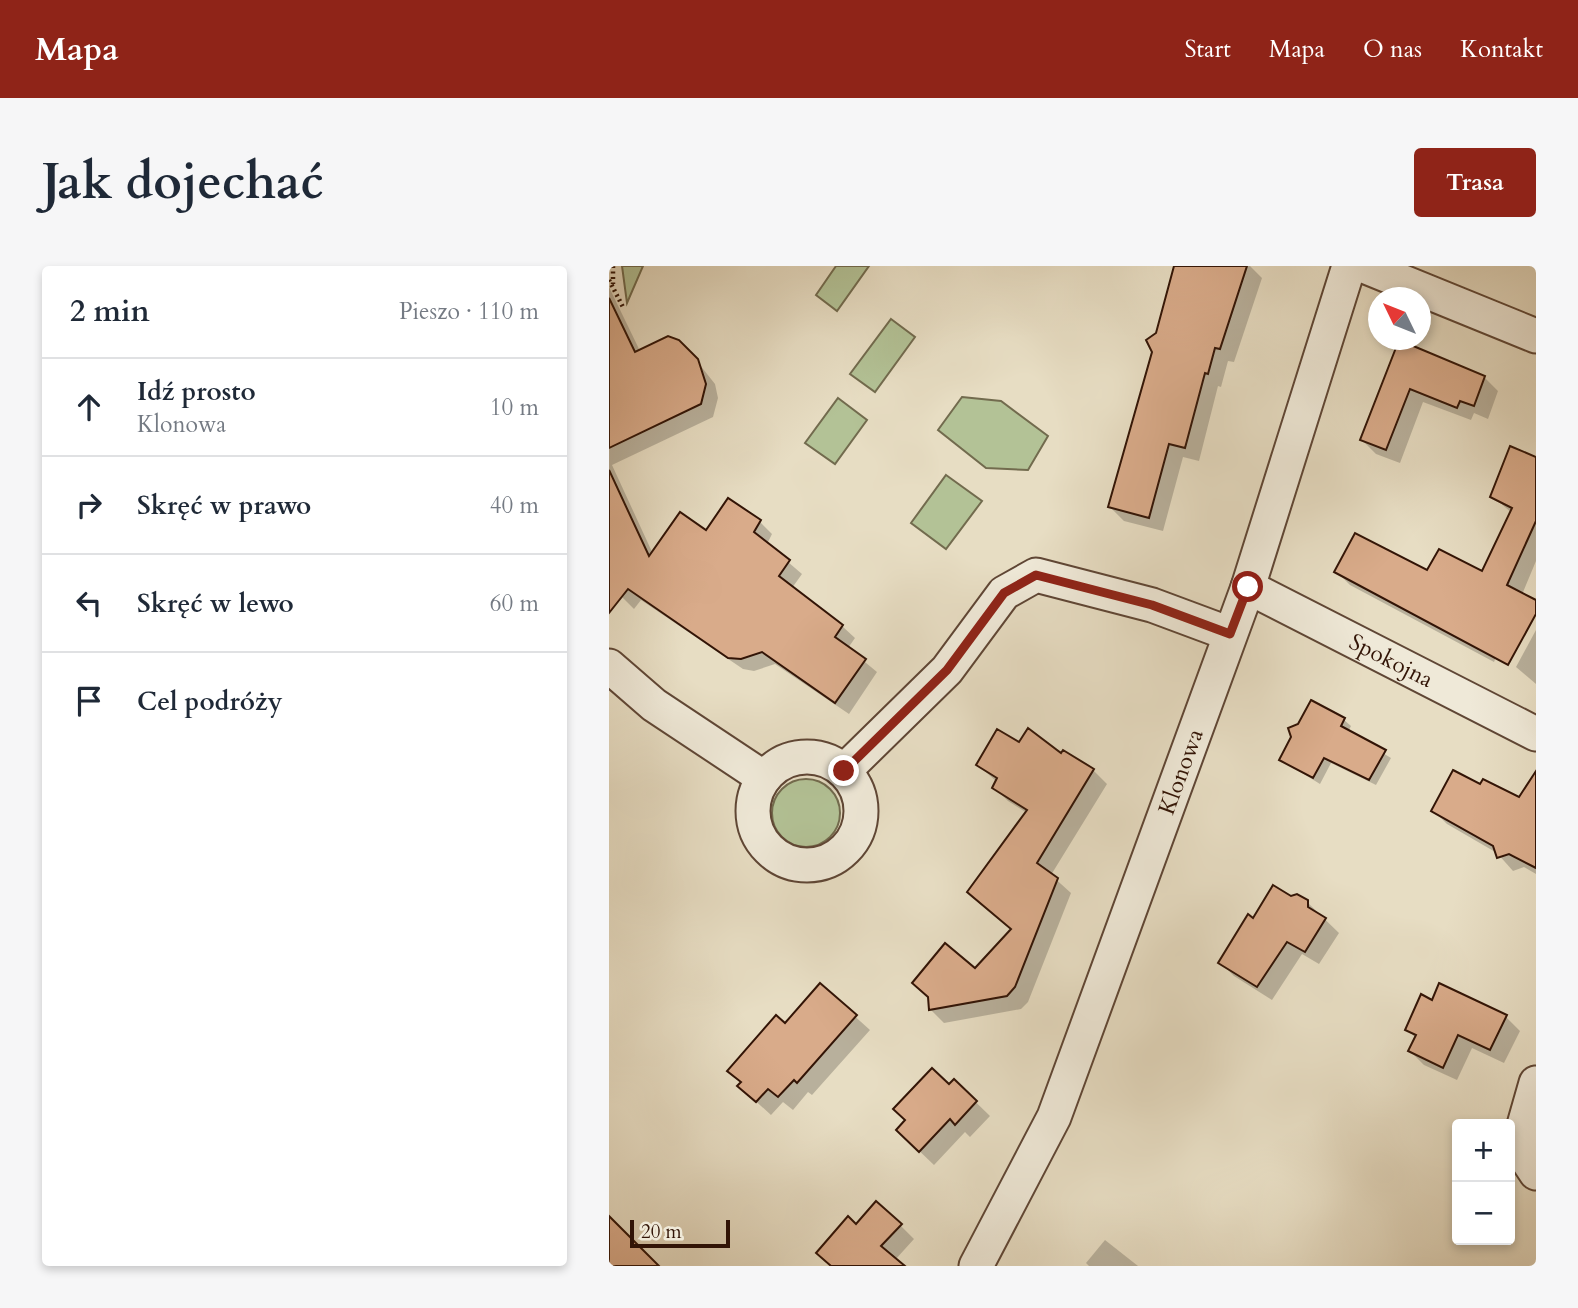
<!DOCTYPE html>
<html lang="pl">
<head>
<meta charset="utf-8">
<style>
  body { margin:0; font-family:Cardo,serif; background:#f6f6f7; color:#1f2937 }
  .controls { position:absolute; right:21px; bottom:21px; display:grid; overflow:hidden; border-radius:7px; box-shadow:0 4px 10px #0003 }
  .controls button { width:63px; height:63px; display:grid; place-items:center; padding:0; border:0; border-bottom:2px solid #e0e1e3; background:#fff; color:#1f2937; font:35px sans-serif }
  .compass { position:absolute; left:759px; top:21px; width:63px; height:63px; border-radius:50%; background:#fff; box-shadow:0 4px 10px #0003; rotate:313deg }
  .scale { position:absolute; left:21px; bottom:18px; width:100px; box-sizing:border-box; padding-left:7px; border:4px solid #321406; border-top:0; font-size:19px; line-height:24px; white-space:nowrap; color:#321406; -webkit-text-stroke:5px #efe9d8; paint-order:stroke }
  .stop { position:absolute; width:21px; height:21px; margin:-16px; border:5px solid #8f2418; border-radius:50%; background:#fff }
  .stop.end { background:#8f2418; border-color:#fff; box-shadow:0 2px 7px #0008 }
  .list { margin:0; padding:0; list-style:none }
  h2 { display:flex; justify-content:space-between; align-items:center; height:91px; margin:0; padding:0 28px; font-size:30px }
  h2 small { font-size:23px; font-weight:400; color:#747a83 }
  .list li { display:grid; grid-template-columns:46px 1fr auto; gap:21px; align-items:center; box-sizing:border-box; height:98px; padding:0 28px; border-top:2px solid #e0e1e3 }
  .list b { display:block; font-size:26px; white-space:nowrap }
  .list p { margin:0; font-size:23px; white-space:nowrap; color:#747a83 }
  .list em { font-size:23px; font-style:normal; color:#747a83 }
  .icon { flex:none; width:38px; height:38px; fill:none; stroke:currentColor; stroke-width:2; stroke-linecap:round; stroke-linejoin:round }
  .map { position:relative; flex:none; width:927px; height:1000px; overflow:hidden; border-radius:7px }
  header { display:flex; align-items:center; gap:42px; box-sizing:border-box; height:98px; padding:0 35px; background:#8f2418; color:#fff }
  header strong { font-size:33px }
  nav { display:flex; gap:38px; margin-inline-start:auto; font-size:24px }
  .intro { display:flex; align-items:center; justify-content:space-between; box-sizing:border-box; height:168px; padding:0 42px }
  h1 { margin:0; font-size:49px }
  .button { padding:18px 32px; border-radius:7px; background:#8f2418; color:#fff; font-size:24px; font-weight:700 }
  main { display:flex; gap:42px; padding:0 42px }
  aside { flex:1; background:#fff; border-radius:7px; box-shadow:0 4px 10px #0003 }
  .map>svg:first-child { display:block }
  .green { fill:#b3c296; stroke:#726b4e; stroke-width:2 }
  .shadow { fill:#0003 }
  .building { fill:#d9ab8a; stroke:#321406; stroke-width:2 }
  .lines { fill:none; stroke-linecap:round; stroke-linejoin:round }
  .minor-casing { stroke:#5f4635; stroke-width:37 }
  .path { stroke:#321406; stroke-width:4.5; stroke-dasharray:2 3.5; stroke-linecap:butt }
  .minor { stroke:#efe9d8; stroke-width:33 }
  .route { stroke:#8f2418; stroke-width:9 }
  .labels { text-anchor:middle; stroke-width:7; stroke-linejoin:round; paint-order:stroke }
  .street-label { font-size:23px; fill:#321406; stroke:#efe9d8 }
</style>
</head>
<body>
<header>
<strong>Mapa</strong>
<nav><a>Start</a><a>Mapa</a><a>O nas</a><a>Kontakt</a></nav>
</header>
<div class="intro"><h1>Jak dojechać</h1><a class="button">Trasa</a></div>
<main>
<aside>
<h2>2 min<small>Pieszo · 110 m</small></h2>
<ul class="list">
<li><svg class="icon" aria-label="ahead" viewBox="0 0 24 24"><path d="M12 20V5M6 11l6-6 6 6"/></svg><div><b>Idź prosto</b><p>Klonowa</p></div><em>10 m</em></li>
<li><svg class="icon" aria-label="right" viewBox="0 0 24 24"><path d="M7 20v-9h11M14 6l5 5-5 5"/></svg><div><b>Skręć w prawo</b></div><em>40 m</em></li>
<li><svg class="icon" aria-label="left" viewBox="0 0 24 24"><path d="M17 20v-9H6M10 6l-5 5 5 5"/></svg><div><b>Skręć w lewo</b></div><em>60 m</em></li>
<li><svg class="icon" aria-label="arrive" viewBox="0 0 24 24"><path d="M6 21V4h12l-3 4 3 4H6"/></svg><div><b>Cel podróży</b></div></li>
</ul>
</aside>
<div class="map">
<svg width="927" height="1000" viewBox="0 0 927 1000">
  <rect width="100%" height="100%" fill="#e7ddc3"/>
  <filter id="stains"><feTurbulence type="fractalNoise" baseFrequency=".00286" numOctaves="4"/><feColorMatrix values="0 0 0 0 .2 0 0 0 0 .09 0 0 0 0 .02 0 0 0 .5 -.17"/></filter>
  <radialGradient id="worn" r=".72"><stop offset=".6" stop-color="#630" stop-opacity="0"/><stop offset="1" stop-color="#630" stop-opacity=".3"/></radialGradient>
  <g class="green">
    <path d="M 13,0 L 34,0 L 18,37 Z"/>
    <path d="M 227,0 L 260,0 L 228,45 L 207,29 Z"/>
    <path d="M 282,53 L 306,71 L 266,126 L 241,108 Z"/>
    <path d="M 353,131 L 392,135 L 439,170 L 419,204 L 377,202 L 329,164 Z"/>
    <path d="M 229,132 L 258,154 L 226,198 L 196,177 Z"/>
    <path d="M 337,209 L 373,235 L 337,283 L 302,257 Z"/>
    <circle cx="197" cy="547" r="34"/>
  </g>
  <g class="shadow">
    <path d="M 565,0 L 641,0 L 653,12 L 625,96 L 619,95 L 612,121 L 609,120 L 590,195 L 574,191 L 554,265 L 515,255 L 501,241 Z"/>
    <path d="M 0,21 L 31,85 L 79,84 L 106,118 L 109,132 L 104,151 L 3,199 L 44,288 L 97,266 L 151,256 L 163,268 L 158,278 L 193,308 L 183,322 L 233,360 L 246,372 L 239,382 L 268,406 L 240,448 L 166,398 L 145,405 L 134,403 L 32,334 L 25,343 L 0,318 Z"/>
    <path d="M 791,77 L 875,111 L 889,125 L 879,153 L 865,147 L 862,154 L 814,136 L 791,197 L 767,188 L 753,174 Z"/>
    <path d="M 927,193 L 927,295 L 885,396 L 741,319 L 727,305 L 874,308 L 903,247 L 883,230 Z"/>
    <path d="M 927,364 L 927,418 L 907,401 Z"/>
    <path d="M 735,454 L 742,460 L 739,466 L 782,492 L 767,519 L 722,497 L 711,518 L 672,494 L 690,460 Z"/>
    <path d="M 411,479 L 452,490 L 454,486 L 484,504 L 498,518 L 442,609 L 462,627 L 419,736 L 412,743 L 335,757 L 321,743 L 366,705 L 404,664 L 418,547 L 399,535 L 385,521 L 388,516 L 369,499 Z"/>
    <path d="M 872,520 L 927,540 L 927,608 L 915,601 L 904,605 L 888,587 L 838,558 L 824,544 Z"/>
    <path d="M 682,632 L 698,636 L 730,667 L 710,698 L 693,688 L 663,734 L 625,710 L 611,696 L 645,654 Z"/>
    <path d="M 211,719 L 261,764 L 203,829 L 199,826 L 184,844 L 174,836 L 162,849 L 130,820 Z"/>
    <path d="M 824,736 L 897,751 L 911,765 L 895,797 L 863,782 L 848,814 L 815,799 L 801,785 L 807,772 L 798,764 Z"/>
    <path d="M 345,815 L 381,850 L 361,871 L 356,866 L 325,899 L 303,878 Z"/>
    <path d="M 291,959 L 305,973 L 286,994 L 291,1000 L 222,1000 L 248,960 Z"/>
    <path d="M 496,974 L 529,1000 L 480,1000 L 477,997 Z"/>
  </g>
  <g class="building">
    <path d="M 565,0 L 638,0 L 611,83 L 606,82 L 599,108 L 596,107 L 576,182 L 560,178 L 540,252 L 499,241 L 543,86 L 537,74 L 547,67 Z"/>
    <path d="M 0,32 L 26,86 L 59,70 L 70,74 L 89,93 L 97,118 L 92,138 L 0,182 Z"/>
    <path d="M 790,74 L 876,110 L 865,140 L 851,135 L 848,142 L 801,123 L 777,184 L 751,174 Z"/>
    <path d="M 901,180 L 927,191 L 927,255 L 898,319 L 927,334 L 927,348 L 899,399 L 725,306 L 746,267 L 818,304 L 830,283 L 873,305 L 903,242 L 881,231 Z"/>
    <path d="M 0,204 L 40,290 L 71,246 L 97,264 L 119,232 L 152,254 L 145,266 L 181,294 L 170,310 L 234,359 L 226,371 L 257,393 L 226,437 L 153,386 L 132,393 L 119,392 L 19,323 L 0,347 Z"/>
    <path d="M 702,434 L 736,452 L 732,460 L 777,484 L 760,514 L 715,492 L 704,512 L 670,494 L 682,471 L 679,462 L 689,458 Z"/>
    <path d="M 419,462 L 452,487 L 454,484 L 485,503 L 428,597 L 449,612 L 406,721 L 398,730 L 320,744 L 319,731 L 303,717 L 336,677 L 366,702 L 402,663 L 358,626 L 418,544 L 383,522 L 388,512 L 367,499 L 388,463 L 410,476 Z"/>
    <path d="M 844,504 L 871,518 L 874,513 L 910,531 L 927,505 L 927,602 L 900,588 L 888,592 L 884,580 L 822,545 Z"/>
    <path d="M 664,619 L 682,630 L 688,628 L 699,634 L 699,641 L 717,652 L 696,686 L 678,676 L 648,721 L 609,697 L 639,648 L 644,652 Z"/>
    <path d="M 211,717 L 248,749 L 188,817 L 185,814 L 169,831 L 159,823 L 147,836 L 128,820 L 132,816 L 118,805 L 167,749 L 176,757 Z"/>
    <path d="M 830,717 L 898,749 L 881,784 L 849,769 L 834,802 L 799,785 L 807,769 L 796,764 L 812,728 L 823,734 Z"/>
    <path d="M 323,802 L 340,818 L 345,813 L 368,835 L 346,859 L 341,853 L 310,886 L 287,864 L 296,854 L 284,843 Z"/>
    <path d="M 267,935 L 293,958 L 272,980 L 296,1000 L 222,1000 L 207,987 L 239,950 L 247,958 Z"/>
    <path d="M 0,950 L 50,1000 L 0,1000 Z"/>
  </g>
  <g class="lines">
    <g class="minor-casing">
      <g id="minor">
        <path d="M 755,0 L 927,70"/>
        <path id="s1" d="M 639,321 L 927,468"/>
        <path d="M 0,400 L 45,439 L 155,512"/>
        <circle cx="198" cy="545" r="54"/>
        <path d="M 235,505 L 338,404 L 395,327 L 427,309 L 543,339 L 621,368"/>
        <path d="M 927,817 L 909,880 L 927,907"/>
        <path id="s2" d="M 367,1000 L 445,851 L 639,321 L 740,0"/>
      </g>
    </g>
    <g class="path">
      <path d="M 4,0 L 4,18"/>
      <path d="M 0,14 L 15,43"/>
    </g>
    <use href="#minor" class="minor"/>
  </g>
  <g class="lines">
    <path class="route" d="M 235,505 L 338,404 L 395,327 L 427,309 L 543,339 L 621,368 L 639,321"/>
  </g>
  <g class="labels">
    <g class="street-label">
      <text dy="8" stroke="none"><textPath href="#s1" startOffset="161">Spokojna</textPath></text>
      <text dy="8" stroke="none"><textPath href="#s2" startOffset="536">Klonowa</textPath></text>
    </g>
  </g>
  <rect width="100%" height="100%" filter="url(#stains)"/>
  <rect width="100%" height="100%" fill="url(#worn)"/>
</svg>
<div class="controls">
<button>+</button>
<button>−</button>
</div>
<svg class="compass" viewBox="-18 -18 36 36"><path d="M0-13l5 13h-10z" fill="#e53935"/><path d="M0 13l5-13h-10z" fill="#747a83"/></svg>
<div class="scale">20 m</div>
<div class="stop" style="left:639px;top:321px"></div>
<div class="stop end" style="left:235px;top:505px"></div>
</div>
</main>
</body>
</html>
